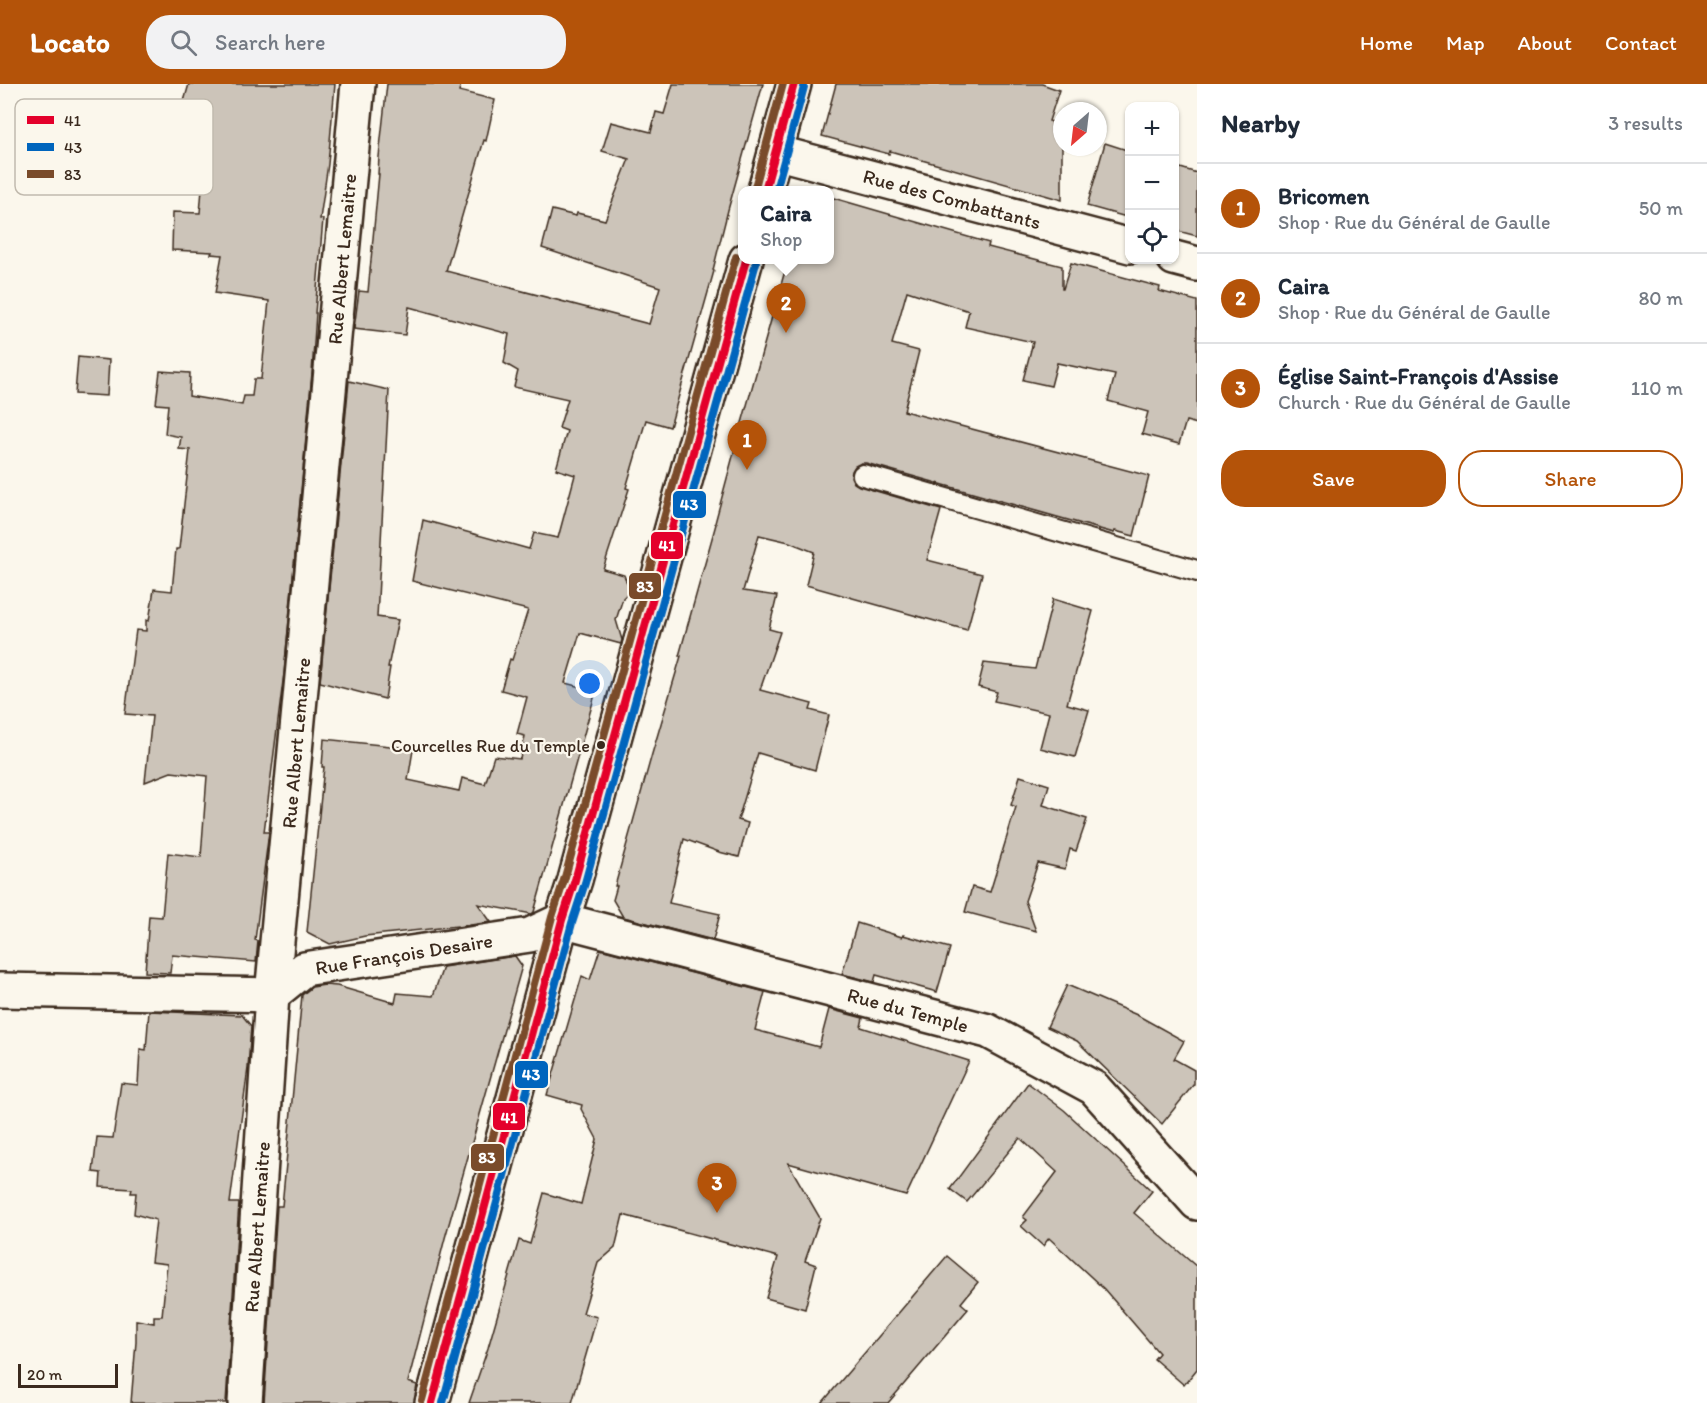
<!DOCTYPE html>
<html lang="en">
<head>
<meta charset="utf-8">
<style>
  body { margin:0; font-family:Itim,sans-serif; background:#f2f2f3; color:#1f2937 }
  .controls { position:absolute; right:18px; top:18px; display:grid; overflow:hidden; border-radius:12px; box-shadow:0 2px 4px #0004 }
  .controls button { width:54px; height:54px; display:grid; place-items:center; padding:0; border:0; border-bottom:2px solid #e0e1e3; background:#fff; color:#1f2937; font:30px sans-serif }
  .compass { position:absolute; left:1053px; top:18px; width:54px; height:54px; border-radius:50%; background:#fff; box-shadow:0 2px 4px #0004; rotate:208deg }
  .scale { position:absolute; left:18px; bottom:15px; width:100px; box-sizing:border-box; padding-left:6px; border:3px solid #3b2a1e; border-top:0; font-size:16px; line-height:21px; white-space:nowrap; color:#3b2a1e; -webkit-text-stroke:4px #fbf7ec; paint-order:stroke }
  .you { position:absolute; left:590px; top:600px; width:21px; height:21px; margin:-15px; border:4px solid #fff; border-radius:50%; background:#1a73e8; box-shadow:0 0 0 9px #1a73e833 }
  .badge { display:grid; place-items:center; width:39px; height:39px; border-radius:50%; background:#b45309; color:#fff; font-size:20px; font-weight:700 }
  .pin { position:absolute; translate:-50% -50px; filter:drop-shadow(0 2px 3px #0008) }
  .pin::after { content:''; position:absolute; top:32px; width:21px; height:18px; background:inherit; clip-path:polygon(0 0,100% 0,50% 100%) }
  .popup { position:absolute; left:738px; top:102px; width:96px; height:78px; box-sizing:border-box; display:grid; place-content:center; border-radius:12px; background:#fff; filter:drop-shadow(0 2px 4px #0005); font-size:20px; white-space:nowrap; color:#747a83 }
  .popup b { font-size:22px; color:#1f2937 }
  .popup::after { content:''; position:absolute; left:50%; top:100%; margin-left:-12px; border:12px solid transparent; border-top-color:#fff }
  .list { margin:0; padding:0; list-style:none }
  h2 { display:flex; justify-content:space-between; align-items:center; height:78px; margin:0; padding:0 24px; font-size:26px }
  h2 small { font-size:20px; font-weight:400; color:#747a83 }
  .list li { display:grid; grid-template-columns:39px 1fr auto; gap:18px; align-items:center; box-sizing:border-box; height:90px; padding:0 24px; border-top:2px solid #e0e1e3 }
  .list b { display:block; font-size:22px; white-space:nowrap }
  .list p { margin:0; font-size:20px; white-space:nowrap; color:#747a83 }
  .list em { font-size:20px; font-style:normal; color:#747a83 }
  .actions { display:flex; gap:12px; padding:18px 24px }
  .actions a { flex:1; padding:14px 0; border:2px solid #b45309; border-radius:24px; text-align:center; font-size:21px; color:#b45309 }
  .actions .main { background:#b45309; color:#fff }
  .icon { flex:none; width:33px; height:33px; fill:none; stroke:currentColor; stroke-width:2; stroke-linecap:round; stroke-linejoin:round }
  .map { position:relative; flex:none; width:1197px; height:1319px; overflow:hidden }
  header { display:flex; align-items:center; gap:36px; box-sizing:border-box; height:84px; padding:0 30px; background:#b45309; color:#fff }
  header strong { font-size:28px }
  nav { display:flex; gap:33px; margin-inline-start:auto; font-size:21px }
  .search { width:420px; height:54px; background:#f2f2f3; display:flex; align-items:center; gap:15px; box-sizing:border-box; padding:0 21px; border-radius:24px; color:#747a83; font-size:22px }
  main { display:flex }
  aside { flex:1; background:#fff }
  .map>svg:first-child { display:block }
  .building { fill:#ccc4b9; stroke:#3b2a1e; stroke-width:1.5 }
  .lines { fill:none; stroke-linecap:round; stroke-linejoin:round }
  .lane-casing { stroke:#3b2a1e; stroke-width:24 }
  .street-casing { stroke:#3b2a1e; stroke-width:38 }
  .secondary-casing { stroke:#3b2a1e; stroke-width:38 }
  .lane { stroke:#fbf7ec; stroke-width:20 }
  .street { stroke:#fbf7ec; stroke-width:33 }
  .secondary { stroke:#fbf7ec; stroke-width:33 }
  .bus-1-casing { stroke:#fbf7ec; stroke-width:12 }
  .bus-2-casing { stroke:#fbf7ec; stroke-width:12 }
  .bus-3-casing { stroke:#fbf7ec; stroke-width:12 }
  .bus-1 { stroke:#e4002b; stroke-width:8 }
  .bus-2 { stroke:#0065bd; stroke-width:8 }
  .bus-3 { stroke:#7a4b2a; stroke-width:8 }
  .bus-dot { fill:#3b2a1e; stroke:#fbf7ec; stroke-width:2 }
  .labels { text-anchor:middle; stroke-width:4.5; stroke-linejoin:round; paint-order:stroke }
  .bus-label { font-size:18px; fill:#3b2a1e; stroke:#fbf7ec; text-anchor:end }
  .street-label { font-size:20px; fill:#3b2a1e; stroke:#fbf7ec }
  .key { fill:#fbf7ec; stroke:#c1baae; stroke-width:1.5 }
  .key-label { font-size:16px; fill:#3b2a1e }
  .line-badge { stroke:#fbf7ec; stroke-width:2 }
  .badge-label { font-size:16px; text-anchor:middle; font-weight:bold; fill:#fff }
</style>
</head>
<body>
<header>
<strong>Locato</strong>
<div class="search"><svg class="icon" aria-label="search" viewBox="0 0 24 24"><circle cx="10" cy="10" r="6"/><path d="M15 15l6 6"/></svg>Search here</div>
<nav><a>Home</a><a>Map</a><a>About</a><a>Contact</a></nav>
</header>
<main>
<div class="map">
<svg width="1197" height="1319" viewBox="0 0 1197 1319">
  <rect width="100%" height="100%" fill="#fbf7ec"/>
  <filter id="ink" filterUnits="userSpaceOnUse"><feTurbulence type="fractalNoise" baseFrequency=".0167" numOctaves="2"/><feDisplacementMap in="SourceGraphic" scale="12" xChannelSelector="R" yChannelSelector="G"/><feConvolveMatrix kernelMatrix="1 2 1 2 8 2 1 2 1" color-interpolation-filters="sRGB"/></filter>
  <g filter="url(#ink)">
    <g class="building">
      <path d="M 189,0 L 335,0 L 328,80 L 320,135 L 323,135 L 315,229 L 316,229 L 312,289 L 284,589 L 264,748 L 269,748 L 255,856 L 258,857 L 256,878 L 172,871 L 170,889 L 145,888 L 149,832 L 162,833 L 168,769 L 201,773 L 207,692 L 171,688 L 145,698 L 152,632 L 125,630 L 136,546 L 146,547 L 146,536 L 149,537 L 154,505 L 172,507 L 176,465 L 179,465 L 190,366 L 179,365 L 181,353 L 165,350 L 168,321 L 156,320 L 160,287 L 190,289 L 189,312 L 242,321 L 244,312 L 252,312 L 254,295 L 261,295 L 269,217 L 215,209 L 222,171 L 211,170 L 212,168 L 172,166 L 173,128 L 200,129 L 205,69 L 170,66 Z"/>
      <path d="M 387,0 L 461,0 L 459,7 L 495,16 L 486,57 L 484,56 L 446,187 L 649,240 L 660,203 L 542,164 L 552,126 L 576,132 L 577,129 L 605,136 L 629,75 L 602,67 L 611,38 L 651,48 L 656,28 L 664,30 L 673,0 L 763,0 L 728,126 L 713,186 L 714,187 L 670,343 L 646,336 L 626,404 L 629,405 L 603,485 L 624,491 L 630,507 L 623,514 L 616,536 L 622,556 L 621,560 L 580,549 L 565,599 L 596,607 L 534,828 L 532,830 L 478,820 L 491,838 L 457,843 L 457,842 L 365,852 L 330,860 L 307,848 L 324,683 L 322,683 L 324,655 L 400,663 L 413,666 L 408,696 L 459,707 L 462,694 L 485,700 L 494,672 L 520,675 L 525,652 L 517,650 L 527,613 L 501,606 L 510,575 L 512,576 L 528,526 L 412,497 L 423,436 L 529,465 L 534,449 L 558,454 L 575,391 L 556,385 L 567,347 L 559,344 L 568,315 L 514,303 L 518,287 L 504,279 L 509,250 L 409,223 L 405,251 L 354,245 L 359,207 L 368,208 L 379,90 L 378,90 L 379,73 Z"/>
      <path d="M 836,0 L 1042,0 L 1059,6 L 1049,37 L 1062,41 L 1062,116 L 890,67 L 889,70 L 822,52 Z"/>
      <path d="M 1105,59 L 1130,67 L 1130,134 L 1087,122 Z"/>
      <path d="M 1174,82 L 1197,89 L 1197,152 L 1174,146 Z"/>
      <path d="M 830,113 L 989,159 L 988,163 L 1062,182 L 1062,205 L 1063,205 L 1071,179 L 1160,203 L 1159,207 L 1197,217 L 1197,340 L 1186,337 L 1179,360 L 1142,350 L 1148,328 L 1108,317 L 1115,291 L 1057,279 L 1051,302 L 1023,296 L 1033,258 L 965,243 L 969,227 L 907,207 L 892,260 L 919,267 L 904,327 L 1149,392 L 1134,452 L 1115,447 L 1114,449 L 866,379 L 861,379 L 855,382 L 852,387 L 851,393 L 854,399 L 859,402 L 941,426 L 927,476 L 982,490 L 967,546 L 806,501 L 814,468 L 789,458 L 759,451 L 743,507 L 777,512 L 769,545 L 780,548 L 760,606 L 812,620 L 810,626 L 829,631 L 815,686 L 758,669 L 738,736 L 748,739 L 739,773 L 719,768 L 684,755 L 669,819 L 720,830 L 713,856 L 623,833 L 613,816 L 617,802 L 615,802 L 652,670 L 681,572 L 679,572 L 716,440 L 715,439 L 740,346 L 788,176 L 830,176 Z"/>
      <path d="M 78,273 L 109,276 L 107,312 L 75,310 Z"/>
      <path d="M 349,297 L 389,306 L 377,533 L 398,536 L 388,583 L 390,583 L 385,615 L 320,598 Z"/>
      <path d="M 1053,515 L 1093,527 L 1067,620 L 1089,626 L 1075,673 L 1040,664 L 1049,629 L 994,617 L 997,608 L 978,603 L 984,579 L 1035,585 Z"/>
      <path d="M 1020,692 L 1049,701 L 1043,721 L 1087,735 L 1076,767 L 1070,765 L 1065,785 L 1038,779 L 1025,817 L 1036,847 L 965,828 L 972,803 L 990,808 L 1016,723 L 1011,721 Z"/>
      <path d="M 857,839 L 902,853 L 903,851 L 950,864 L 937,908 L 876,891 L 874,898 L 842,890 Z"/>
      <path d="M 600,865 L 765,908 L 755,946 L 819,963 L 829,925 L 863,934 L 861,943 L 969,977 L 906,1112 L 788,1079 L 820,1134 L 805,1177 L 816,1181 L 805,1225 L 766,1214 L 778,1173 L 623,1131 L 615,1164 L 598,1179 L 583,1229 L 597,1233 L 572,1319 L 469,1319 L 488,1264 L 519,1156 L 530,1160 L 544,1109 L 581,1120 L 597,1055 L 581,1025 L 582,1021 L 547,1011 L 582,892 L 590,896 Z"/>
      <path d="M 515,872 L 522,882 L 445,1154 L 408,1298 L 417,1301 L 414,1319 L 264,1319 L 277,1122 L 282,1122 L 302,911 L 312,903 L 325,901 L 337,902 L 395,919 L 397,909 L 433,912 L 443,883 Z"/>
      <path d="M 1067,901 L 1137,931 L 1184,957 L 1174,975 L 1194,986 L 1194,1000 L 1162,1040 L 1077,957 L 1047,943 Z"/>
      <path d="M 149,927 L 242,931 L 251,942 L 248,984 L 230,1119 L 239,1119 L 226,1319 L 131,1319 L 136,1258 L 136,1236 L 154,1239 L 154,1232 L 162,1232 L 167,1180 L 151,1178 L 156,1136 L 134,1130 L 136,1109 L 131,1109 L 132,1105 L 100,1103 L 101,1089 L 93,1088 L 97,1053 L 113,1054 L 121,999 L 138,1001 L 140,965 L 146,966 Z"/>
      <path d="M 1028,999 L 1064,1026 L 1152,1107 L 1134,1129 L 1197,1183 L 1197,1285 L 1184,1301 L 1154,1275 L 1159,1269 L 1104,1205 L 1049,1154 L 1043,1162 L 1021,1142 L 1027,1136 L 1023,1133 L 1057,1088 L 1020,1054 L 967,1118 L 950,1105 Z"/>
      <path d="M 947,1172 L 978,1198 L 961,1219 L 968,1225 L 888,1319 L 822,1319 Z"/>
    </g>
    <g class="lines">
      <g class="lane-casing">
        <path id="lane" d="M 863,391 L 1197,487"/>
      </g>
      <g class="street-casing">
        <g id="street">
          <path d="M 775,68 L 1130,162"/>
          <path d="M 1174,174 L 1197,180"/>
          <path d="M 0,906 L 272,911 L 304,885 L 530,851 L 562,836 L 988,947 L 1094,1004 L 1197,1119"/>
          <path d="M 245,1319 L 272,911 L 358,0"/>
        </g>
      </g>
      <g class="secondary-casing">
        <g id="secondary">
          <path d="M 765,106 L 794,0"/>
          <path d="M 432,1319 L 562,836 L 575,796 L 746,176"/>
        </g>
      </g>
      <use href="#lane" class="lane"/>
      <use href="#street" class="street"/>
      <use href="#secondary" class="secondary"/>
      <g class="bus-1-casing">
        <g id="bus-1">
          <path d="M 765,106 L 794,0"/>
          <path d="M 432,1319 L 562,836 L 575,796 L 746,176"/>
        </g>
      </g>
      <g class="bus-2-casing">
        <g id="bus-2">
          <path d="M 776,106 L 804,3"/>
          <path d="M 443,1319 L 572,839 L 585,799 L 756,179"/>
        </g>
      </g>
      <g class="bus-3-casing">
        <g id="bus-3">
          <path d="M 755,103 L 783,0"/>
          <path d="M 422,1316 L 552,833 L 565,793 L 736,173"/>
        </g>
      </g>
      <use href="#bus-1" class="bus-1"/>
      <use href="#bus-2" class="bus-2"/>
      <use href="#bus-3" class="bus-3"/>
    </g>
  </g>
  <circle class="bus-dot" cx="601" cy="661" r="5"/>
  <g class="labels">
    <g class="bus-label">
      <text x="590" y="668">Courcelles Rue du Temple</text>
    </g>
    <g class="street-label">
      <text transform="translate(952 115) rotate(15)" y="7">Rue des Combattants</text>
      <text transform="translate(342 175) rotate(-85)" y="7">Rue Albert Lemaitre</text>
      <text transform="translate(296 659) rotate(-85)" y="7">Rue Albert Lemaitre</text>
      <text transform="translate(404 870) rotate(-9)" y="7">Rue François Desaire</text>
      <text transform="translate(908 926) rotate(15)" y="7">Rue du Temple</text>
      <text transform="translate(257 1143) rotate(-86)" y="7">Rue Albert Lemaitre</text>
    </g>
  </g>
  <rect x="15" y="15" width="198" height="96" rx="9" class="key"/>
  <rect x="27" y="32" width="27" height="8" fill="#e4002b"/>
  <rect x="27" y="59" width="27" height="8" fill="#0065bd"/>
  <rect x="27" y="86" width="27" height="8" fill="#7a4b2a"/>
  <g class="key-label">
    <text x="64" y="42">41</text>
    <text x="64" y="69">43</text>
    <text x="64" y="96">83</text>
  </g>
  <g class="line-badge">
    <rect x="672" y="406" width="35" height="29" rx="6" fill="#0065bd"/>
    <rect x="650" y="447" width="34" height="29" rx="6" fill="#e4002b"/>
    <rect x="628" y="488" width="34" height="28" rx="6" fill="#7a4b2a"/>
    <rect x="514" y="976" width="35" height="29" rx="6" fill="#0065bd"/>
    <rect x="492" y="1018" width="34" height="29" rx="6" fill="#e4002b"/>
    <rect x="470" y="1059" width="35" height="29" rx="6" fill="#7a4b2a"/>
  </g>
  <g class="badge-label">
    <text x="689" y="426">43</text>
    <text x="667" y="467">41</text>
    <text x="645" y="508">83</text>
    <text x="531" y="996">43</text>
    <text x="509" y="1039">41</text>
    <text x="487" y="1079">83</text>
  </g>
</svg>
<div class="controls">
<button>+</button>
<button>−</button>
<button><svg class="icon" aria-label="locate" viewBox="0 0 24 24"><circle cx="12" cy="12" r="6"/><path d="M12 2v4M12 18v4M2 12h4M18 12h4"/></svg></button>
</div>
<svg class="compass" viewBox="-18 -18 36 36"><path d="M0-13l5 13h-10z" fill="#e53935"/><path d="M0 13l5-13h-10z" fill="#747a83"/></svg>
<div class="scale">20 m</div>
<div class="you"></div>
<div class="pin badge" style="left:747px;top:386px">1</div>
<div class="pin badge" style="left:786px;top:249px">2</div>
<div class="popup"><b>Caira</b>Shop</div>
<div class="pin badge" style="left:717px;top:1129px">3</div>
</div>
<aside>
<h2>Nearby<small>3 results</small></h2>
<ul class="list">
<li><span class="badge">1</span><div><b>Bricomen</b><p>Shop · Rue du Général de Gaulle</p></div><em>50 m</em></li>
<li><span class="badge">2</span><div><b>Caira</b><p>Shop · Rue du Général de Gaulle</p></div><em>80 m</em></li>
<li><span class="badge">3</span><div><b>Église Saint-François d'Assise</b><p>Church · Rue du Général de Gaulle</p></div><em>110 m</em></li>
</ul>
<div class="actions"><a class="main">Save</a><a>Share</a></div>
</aside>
</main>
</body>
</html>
